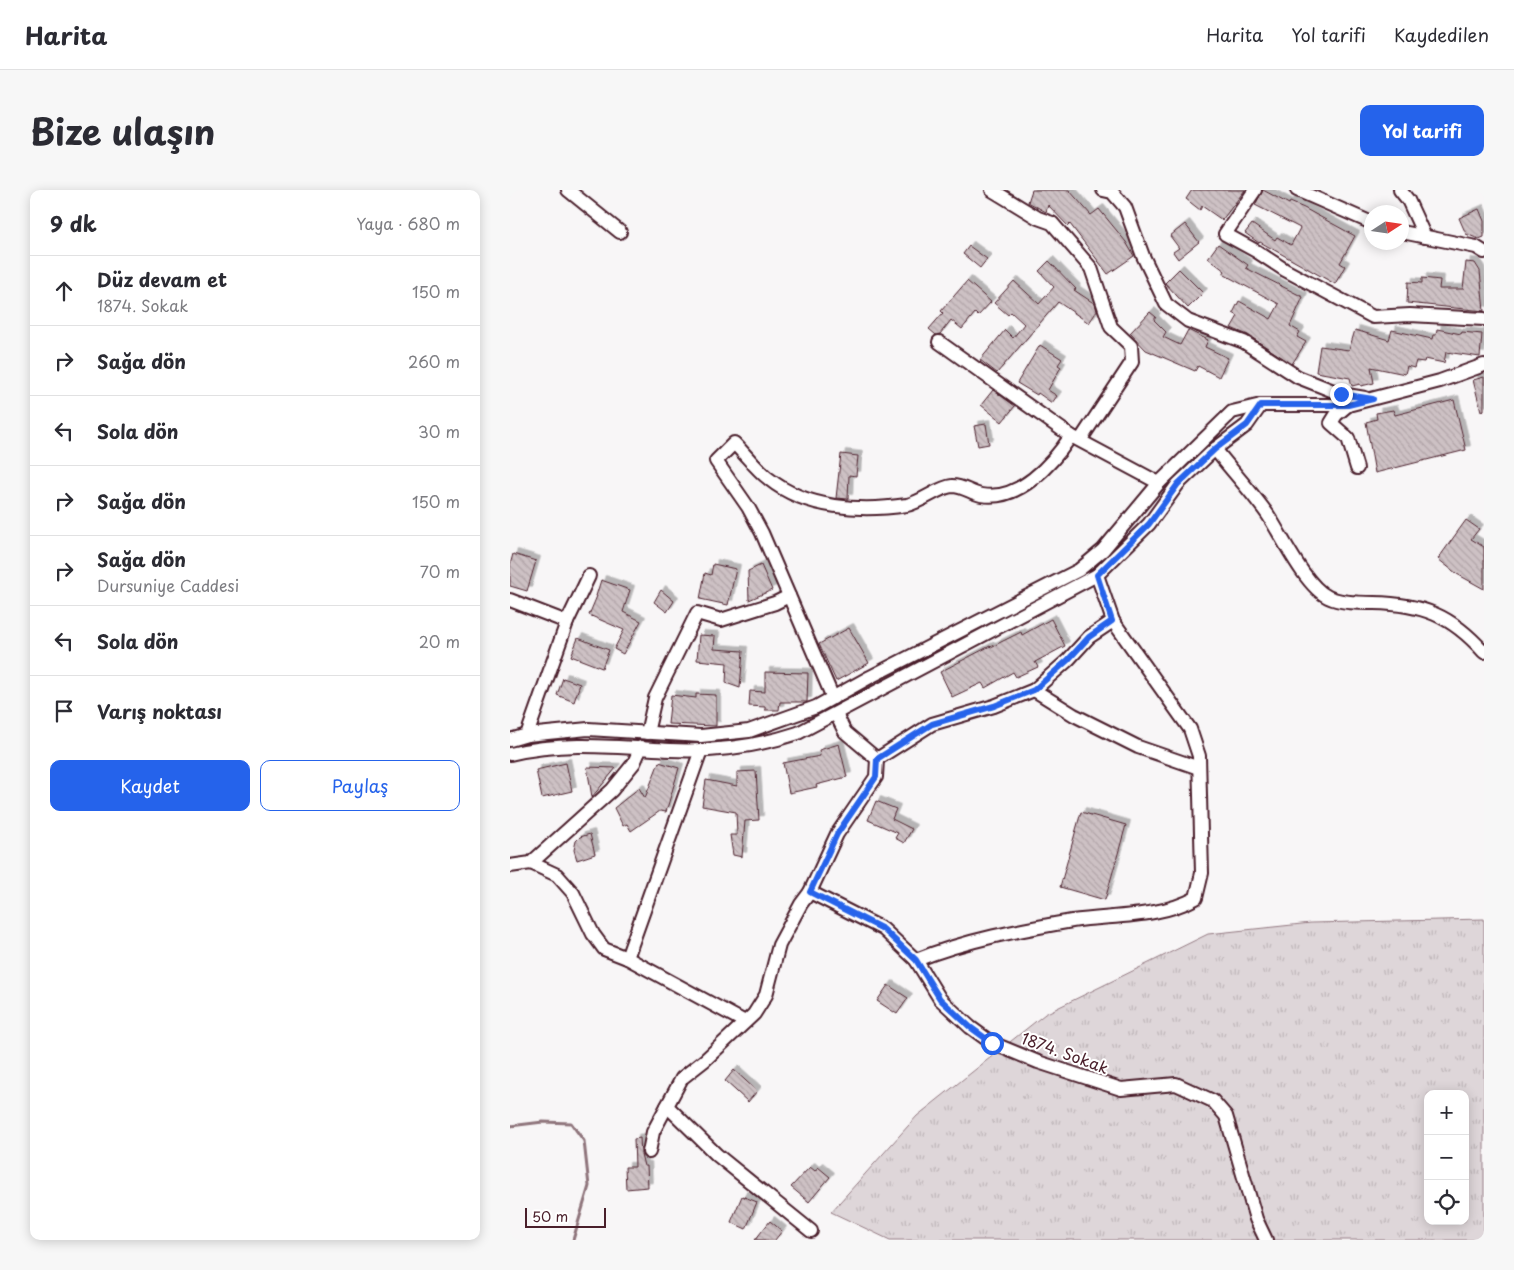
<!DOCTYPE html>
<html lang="tr">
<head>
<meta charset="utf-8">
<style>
  body { margin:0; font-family:"Playpen Sans",sans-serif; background:#f7f7f7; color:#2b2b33 }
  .controls { position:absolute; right:15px; bottom:15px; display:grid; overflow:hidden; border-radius:10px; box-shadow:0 2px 12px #0003 }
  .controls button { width:45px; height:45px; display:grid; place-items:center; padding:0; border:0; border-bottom:1px solid #e1e1e2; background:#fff; color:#2b2b33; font:25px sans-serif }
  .compass { position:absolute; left:854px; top:15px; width:45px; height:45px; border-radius:50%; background:#fff; box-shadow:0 2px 12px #0003; rotate:78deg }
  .scale { position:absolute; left:15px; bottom:12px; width:81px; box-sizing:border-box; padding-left:5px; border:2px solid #4a1f2b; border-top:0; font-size:14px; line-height:18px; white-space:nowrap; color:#4a1f2b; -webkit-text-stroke:4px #fff; paint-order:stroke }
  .stop { position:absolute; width:15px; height:15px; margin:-11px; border:4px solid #2563eb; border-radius:50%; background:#fff }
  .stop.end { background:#2563eb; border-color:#fff; box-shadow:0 1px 5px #0008 }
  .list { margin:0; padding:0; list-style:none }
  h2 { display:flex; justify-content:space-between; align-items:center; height:65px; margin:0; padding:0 20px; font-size:21px }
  h2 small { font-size:16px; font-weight:400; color:#7c7c81 }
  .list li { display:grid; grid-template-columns:32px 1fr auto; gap:15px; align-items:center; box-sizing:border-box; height:70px; padding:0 20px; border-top:1px solid #e1e1e2 }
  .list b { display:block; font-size:19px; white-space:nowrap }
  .list p { margin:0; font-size:16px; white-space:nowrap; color:#7c7c81 }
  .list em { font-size:16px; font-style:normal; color:#7c7c81 }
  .actions { display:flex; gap:10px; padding:15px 20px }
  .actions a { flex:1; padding:11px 0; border:1px solid #2563eb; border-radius:10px; text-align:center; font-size:18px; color:#2563eb }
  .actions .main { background:#2563eb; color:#fff }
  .icon { flex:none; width:28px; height:28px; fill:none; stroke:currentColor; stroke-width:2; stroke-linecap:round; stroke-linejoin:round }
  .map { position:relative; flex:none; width:974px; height:1050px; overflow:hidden; border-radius:10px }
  header { display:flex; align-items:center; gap:30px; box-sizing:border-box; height:70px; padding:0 25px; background:#fff; border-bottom:1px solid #e1e1e2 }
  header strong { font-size:24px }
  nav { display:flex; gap:28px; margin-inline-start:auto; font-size:18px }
  .intro { display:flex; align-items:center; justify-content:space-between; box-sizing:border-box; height:120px; padding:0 30px }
  h1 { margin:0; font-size:35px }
  .button { padding:12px 22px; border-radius:10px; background:#2563eb; color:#fff; font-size:18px; font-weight:700 }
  main { display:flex; gap:30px; padding:0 30px }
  aside { flex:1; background:#fff; border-radius:10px; box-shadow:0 2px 12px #0003 }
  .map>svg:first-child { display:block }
  .grass { fill:url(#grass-tufts); stroke:#947a82; fill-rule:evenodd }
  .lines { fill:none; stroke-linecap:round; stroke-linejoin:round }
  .stream { stroke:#8f747b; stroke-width:3 }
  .building { fill:url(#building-back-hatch); stroke:#4a1f2b; filter:url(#shadow) }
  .minor-casing { stroke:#4a1f2b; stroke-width:16 }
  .minor { stroke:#fff; stroke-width:12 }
  .route { stroke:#2563eb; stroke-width:6 }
  .labels { text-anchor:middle; stroke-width:4; stroke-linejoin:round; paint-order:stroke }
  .street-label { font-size:16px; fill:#4a1f2b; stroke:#fff }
</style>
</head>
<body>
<header>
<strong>Harita</strong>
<nav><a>Harita</a><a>Yol tarifi</a><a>Kaydedilen</a></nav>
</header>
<div class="intro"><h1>Bize ulaşın</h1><a class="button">Yol tarifi</a></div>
<main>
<aside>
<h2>9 dk<small>Yaya · 680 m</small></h2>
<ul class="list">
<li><svg class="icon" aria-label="ahead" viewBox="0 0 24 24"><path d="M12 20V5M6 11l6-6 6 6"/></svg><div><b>Düz devam et</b><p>1874. Sokak</p></div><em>150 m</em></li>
<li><svg class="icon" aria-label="right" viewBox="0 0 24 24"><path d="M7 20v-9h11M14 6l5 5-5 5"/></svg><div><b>Sağa dön</b></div><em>260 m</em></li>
<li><svg class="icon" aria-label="left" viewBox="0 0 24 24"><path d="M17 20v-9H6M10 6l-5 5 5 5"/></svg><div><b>Sola dön</b></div><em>30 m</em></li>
<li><svg class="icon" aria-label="right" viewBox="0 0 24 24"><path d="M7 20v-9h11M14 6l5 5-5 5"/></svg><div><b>Sağa dön</b></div><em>150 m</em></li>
<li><svg class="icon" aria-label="right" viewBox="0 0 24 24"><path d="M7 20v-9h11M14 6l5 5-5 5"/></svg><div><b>Sağa dön</b><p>Dursuniye Caddesi</p></div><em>70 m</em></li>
<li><svg class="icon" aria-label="left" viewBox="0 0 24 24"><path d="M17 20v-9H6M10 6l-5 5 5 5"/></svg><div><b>Sola dön</b></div><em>20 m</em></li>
<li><svg class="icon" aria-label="arrive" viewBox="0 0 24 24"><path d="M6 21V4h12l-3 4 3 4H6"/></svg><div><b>Varış noktası</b></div></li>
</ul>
<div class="actions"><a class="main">Kaydet</a><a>Paylaş</a></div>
</aside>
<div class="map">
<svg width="974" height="1050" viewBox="0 0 974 1050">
  <defs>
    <pattern id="grass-tufts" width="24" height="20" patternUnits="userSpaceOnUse" patternTransform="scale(1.25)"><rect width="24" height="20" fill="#ded6d9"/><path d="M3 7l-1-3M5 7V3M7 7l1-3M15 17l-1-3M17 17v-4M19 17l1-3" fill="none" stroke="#c0b7ba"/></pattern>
    <pattern id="building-back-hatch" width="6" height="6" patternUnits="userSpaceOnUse" patternTransform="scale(1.25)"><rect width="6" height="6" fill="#cdc1c4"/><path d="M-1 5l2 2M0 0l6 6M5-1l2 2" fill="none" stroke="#b2a5a9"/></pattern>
    <filter id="shadow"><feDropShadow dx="4.5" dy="-4.5" stdDeviation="0" flood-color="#0004"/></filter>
  </defs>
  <rect width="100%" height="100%" fill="#f8f6f7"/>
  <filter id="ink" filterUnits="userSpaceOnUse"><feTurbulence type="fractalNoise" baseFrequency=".02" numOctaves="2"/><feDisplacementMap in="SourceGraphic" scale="10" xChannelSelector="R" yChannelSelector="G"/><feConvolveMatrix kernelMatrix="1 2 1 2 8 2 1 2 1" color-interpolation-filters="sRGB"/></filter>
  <g filter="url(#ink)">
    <path class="grass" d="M 974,729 L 974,1050 L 380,1050 L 321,1022 L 407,926 L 535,824 L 698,744 L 801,733 ZM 918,904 L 955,904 L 955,1031 L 918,1031 Z"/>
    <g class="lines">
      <path class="stream" d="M 0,936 L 33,932 L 61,933 L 74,951 L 79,996 L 63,1050"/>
    </g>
    <g class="building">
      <path d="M 522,0 L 559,0 L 581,25 L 589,19 L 616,52 L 624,66 L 598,84 L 560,34 L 558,36 L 538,15 L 536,22 L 518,12 Z"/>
      <path d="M 682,0 L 735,0 L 712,30 L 692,16 L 690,20 L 676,9 Z"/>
      <path d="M 753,0 L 779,14 L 780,12 L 794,18 L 845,46 L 830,73 L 835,76 L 825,94 L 750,52 L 749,53 L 735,43 L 742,34 L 765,50 L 767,47 L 781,55 L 790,38 L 745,15 Z"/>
      <path d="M 969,19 L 974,31 L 974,47 L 969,49 L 956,44 L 949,28 Z"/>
      <path d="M 675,34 L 689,52 L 668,69 L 663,62 L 669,58 L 660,46 Z"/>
      <path d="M 708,54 L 738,75 L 736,78 L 793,107 L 780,136 L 790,142 L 787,147 L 796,152 L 782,174 L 738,145 L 721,138 L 728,126 L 723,123 L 729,111 L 761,129 L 769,114 L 713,84 L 715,81 L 698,68 Z"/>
      <path d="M 459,56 L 477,69 L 470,78 L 453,64 Z"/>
      <path d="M 539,71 L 566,99 L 564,100 L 585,114 L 587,121 L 579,133 L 548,112 L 487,183 L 470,170 L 495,140 L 503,148 L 514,134 L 501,122 L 498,125 L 484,113 L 504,91 L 529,114 L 544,97 L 529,81 Z"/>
      <path d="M 956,72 L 965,73 L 970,81 L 974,121 L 897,113 L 898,92 L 912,93 L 912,88 L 930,90 L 929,99 L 953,99 Z"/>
      <path d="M 669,79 L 693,103 L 678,118 L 655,93 Z"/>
      <path d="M 457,91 L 481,112 L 468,126 L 465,123 L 452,139 L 441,130 L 430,144 L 426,145 L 419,139 L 433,123 L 431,121 Z"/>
      <path d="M 640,122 L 646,127 L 644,130 L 656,142 L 653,147 L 670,155 L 678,140 L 698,150 L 695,157 L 718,168 L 709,187 L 688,176 L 685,181 L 636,160 L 620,143 Z"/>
      <path d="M 927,139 L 951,144 L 952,142 L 972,144 L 970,167 L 936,162 L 934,173 L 915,169 L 914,172 L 906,171 L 904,178 L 897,176 L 895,184 L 861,177 L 864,193 L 851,196 L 850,194 L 842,196 L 840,188 L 806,182 L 810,156 L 839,160 L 845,140 L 879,150 L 882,140 L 922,149 L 923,145 L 926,145 Z"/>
      <path d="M 530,155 L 552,169 L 548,175 L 551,177 L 538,200 L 547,206 L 542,213 L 528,203 L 527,205 L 507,193 Z"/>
      <path d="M 974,187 L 974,220 L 971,221 L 963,190 Z"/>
      <path d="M 483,200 L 505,216 L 492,232 L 471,215 Z"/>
      <path d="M 944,210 L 956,260 L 865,283 L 856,232 L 867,229 L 866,223 L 883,220 L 885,225 Z"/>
      <path d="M 476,234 L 479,254 L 468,256 L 464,236 Z"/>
      <path d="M 331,264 L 348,266 L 346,286 L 339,285 L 338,309 L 326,308 Z"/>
      <path d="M 956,330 L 969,339 L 961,349 L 974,357 L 974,399 L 947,384 L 928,369 Z"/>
      <path d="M 3,364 L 26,371 L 17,401 L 0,396 L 0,375 Z"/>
      <path d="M 203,374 L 226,379 L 218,415 L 190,409 L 195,383 L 201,385 Z"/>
      <path d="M 251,375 L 262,400 L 239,410 L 238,381 Z"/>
      <path d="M 91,390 L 120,400 L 113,422 L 131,431 L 113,464 L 104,459 L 114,440 L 79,425 L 87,406 L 86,406 Z"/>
      <path d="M 151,400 L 164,411 L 157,422 L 144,412 Z"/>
      <path d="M 541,429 L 555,456 L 525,472 L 528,477 L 506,487 L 503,482 L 475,498 L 472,493 L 442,507 L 430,482 L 480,456 L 481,457 L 511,442 L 512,445 Z"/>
      <path d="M 339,438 L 359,473 L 326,491 L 309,454 Z"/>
      <path d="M 189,445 L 205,446 L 204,459 L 233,461 L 230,498 L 216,493 L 217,473 L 187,470 Z"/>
      <path d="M 68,448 L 99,460 L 92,478 L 61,466 Z"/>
      <path d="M 255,482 L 298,483 L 297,512 L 270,512 L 269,520 L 255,520 L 255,517 L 239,516 L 240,501 L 255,502 Z"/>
      <path d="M 53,488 L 70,494 L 64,512 L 47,505 Z"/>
      <path d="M 186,504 L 206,505 L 206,536 L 158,534 L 161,505 L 186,508 Z"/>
      <path d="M 329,554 L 337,587 L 306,595 L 307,597 L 279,603 L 273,573 L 310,566 L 309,560 Z"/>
      <path d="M 149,572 L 169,578 L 156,622 L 150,621 L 121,641 L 117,634 L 113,636 L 104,618 L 129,598 L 135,608 Z"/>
      <path d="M 56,573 L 62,601 L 32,608 L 26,580 Z"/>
      <path d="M 77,577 L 106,578 L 82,607 Z"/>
      <path d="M 246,581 L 249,630 L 235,631 L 232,667 L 223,665 L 220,645 L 227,645 L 226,622 L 192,616 L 196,590 L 227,596 L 227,582 Z"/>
      <path d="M 366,611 L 386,619 L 382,629 L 402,639 L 394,653 L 385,648 L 388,643 L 358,630 Z"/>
      <path d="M 571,622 L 616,635 L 595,710 L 550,697 Z"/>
      <path d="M 80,644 L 85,664 L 67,670 L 64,660 L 66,651 L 70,647 Z"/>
      <path d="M 378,795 L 398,808 L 387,824 L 367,811 Z"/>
      <path d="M 224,880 L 247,901 L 238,912 L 215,891 Z"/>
      <path d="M 130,948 L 131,964 L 134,976 L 137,976 L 138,997 L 116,999 L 115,977 L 125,977 L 124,949 Z"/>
      <path d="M 300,977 L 305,981 L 308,977 L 320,987 L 299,1012 L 281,997 Z"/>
      <path d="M 232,1006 L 247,1012 L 236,1039 L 221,1032 Z"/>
      <path d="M 260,1031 L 272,1041 L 265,1050 L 245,1050 Z"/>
    </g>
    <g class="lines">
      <g class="minor-casing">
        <g id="minor">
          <path d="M 58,0 L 110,42"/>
          <path d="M 482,0 L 528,28 L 542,33 L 581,78 L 601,137 L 621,156 L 622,172 L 571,249"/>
          <path d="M 593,0 L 602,2 L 615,17 L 633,66 L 656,114 L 678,131 L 734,152 L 788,187 L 831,204 L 855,208"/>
          <path d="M 745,0 L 715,44 L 746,61 L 775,80 L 863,127 L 900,125 L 974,129"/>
          <path d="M 787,0 L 862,33"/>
          <path d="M 890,0 L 898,10 L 915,47"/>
          <path d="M 892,42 L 966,57 L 974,62"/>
          <path d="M 429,152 L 561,246 L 649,293"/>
          <path d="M 838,215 L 826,225 L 821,233 L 838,248 L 847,278"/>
          <path d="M 705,259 C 722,281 742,302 758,325 C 772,346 795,396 818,407 C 830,413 851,413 864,413 C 912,414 941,425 974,462"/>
          <path d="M 0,410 L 57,432"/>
          <path d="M 524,500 L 564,525 L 628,557 L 689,578"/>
          <path d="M 323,508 L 252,343 L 238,317 L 206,271 L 224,253 C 236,265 246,279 259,289 C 296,319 351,322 397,315 C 412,312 429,297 442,296 C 453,296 461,303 471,305 C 509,312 542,274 561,246"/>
          <path d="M 137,543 L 145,508 L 187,423 L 211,430 L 265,413 L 279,406"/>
          <path d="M 17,545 L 57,432 L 79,386"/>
          <path d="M 0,550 L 17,545 L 78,539 L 191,546 L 239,541 L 306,517 L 360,487 L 569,380 L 593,360 L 649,293 L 722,222 L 751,215 L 838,215 L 930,191 L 974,175"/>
          <path d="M 0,564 C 54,551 105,557 160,560 C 203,562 246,557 288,543 L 587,385 L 639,334 L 668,294 L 705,259 L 737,235 L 751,215"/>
          <path d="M 367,569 L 422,534 L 484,516 L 524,500 L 558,470 L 579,447 L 603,431"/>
          <path d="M 21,673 L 47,685 L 63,703 L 83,744 L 94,759 L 117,768 L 235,832"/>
          <path d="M 0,676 L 21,673 L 102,600 L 124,573 L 131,557"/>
          <path d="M 300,702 L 373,739 L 406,770 L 430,809 L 460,837 L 482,853 L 528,872 L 611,899 L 666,894 L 703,911 L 716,926 L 746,1029 L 756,1050"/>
          <path d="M 117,768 L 191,560"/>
          <path d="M 406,770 C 456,750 510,740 562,731 C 604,725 649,728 686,708 L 692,683 L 689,566 L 680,539 L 603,431 L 587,385"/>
          <path d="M 157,916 L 207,965 L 301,1041"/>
          <path d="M 139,962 L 143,942 L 172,888 L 195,870 L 244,824 L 256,805 L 269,755 L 291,714 L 300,702 L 327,644 L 366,587 L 367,569 L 335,542 L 326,524"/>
        </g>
      </g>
      <use href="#minor" class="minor"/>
    </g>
  </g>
  <g class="lines" filter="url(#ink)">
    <path class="route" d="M 482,853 L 460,837 L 430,809 L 406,770 L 373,739 L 300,702 L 327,644 L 366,587 L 367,569 L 422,534 L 484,516 L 524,500 L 558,470 L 579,447 L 602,431 L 587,385 L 639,334 L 668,294 L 705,259 L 737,235 L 751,215 L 838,215 L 863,209 L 831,204"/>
  </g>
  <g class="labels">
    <g class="street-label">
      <text transform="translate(555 863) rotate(20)" y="6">1874. Sokak</text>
    </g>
  </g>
</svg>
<div class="controls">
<button>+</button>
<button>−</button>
<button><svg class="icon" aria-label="locate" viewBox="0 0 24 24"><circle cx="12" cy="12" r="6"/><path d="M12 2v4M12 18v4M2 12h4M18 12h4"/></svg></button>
</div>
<svg class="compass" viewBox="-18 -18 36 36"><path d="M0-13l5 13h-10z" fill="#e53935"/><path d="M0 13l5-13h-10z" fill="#7c7c81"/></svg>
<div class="scale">50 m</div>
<div class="stop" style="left:482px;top:853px"></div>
<div class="stop end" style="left:831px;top:204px"></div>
</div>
</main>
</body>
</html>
